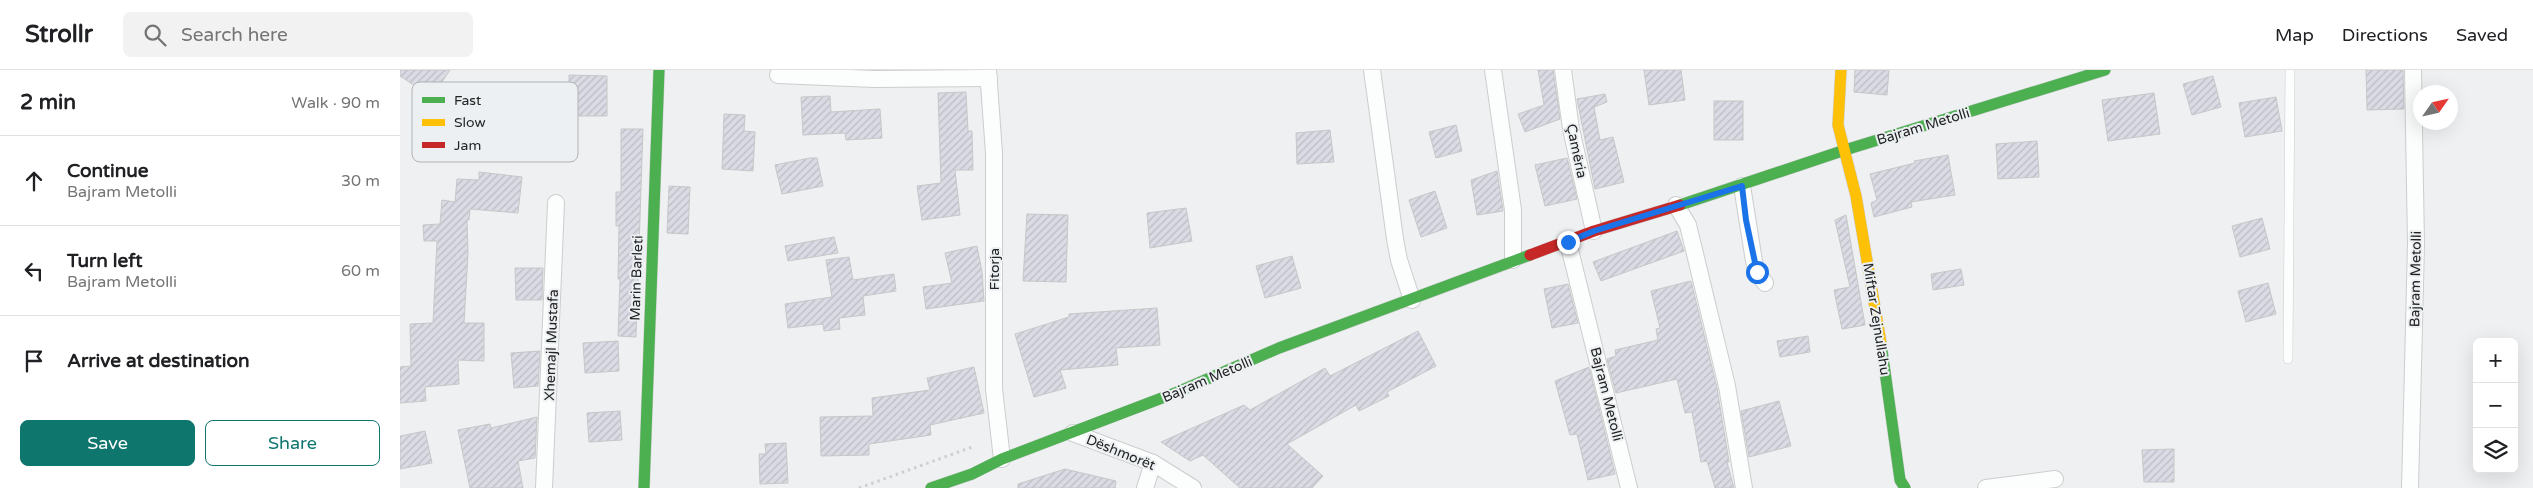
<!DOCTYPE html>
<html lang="en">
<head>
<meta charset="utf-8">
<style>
  body { margin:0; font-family:"Varela Round",sans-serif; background:#f2f2f2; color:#202124 }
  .controls { position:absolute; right:15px; bottom:15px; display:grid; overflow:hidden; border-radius:8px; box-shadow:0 5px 20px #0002 }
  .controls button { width:45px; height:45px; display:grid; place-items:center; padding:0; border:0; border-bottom:1px solid #e0e0e0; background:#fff; color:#202124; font:25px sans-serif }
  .compass { position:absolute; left:2013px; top:15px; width:45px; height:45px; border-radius:50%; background:#fff; box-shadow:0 5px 20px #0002; rotate:56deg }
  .stop { position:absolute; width:15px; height:15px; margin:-11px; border:4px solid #1a73e8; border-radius:50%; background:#fff }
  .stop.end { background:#1a73e8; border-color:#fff; box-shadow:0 1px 5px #0008 }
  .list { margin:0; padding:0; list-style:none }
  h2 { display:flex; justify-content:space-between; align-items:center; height:65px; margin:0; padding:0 20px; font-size:21px }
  h2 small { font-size:16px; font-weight:400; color:#757577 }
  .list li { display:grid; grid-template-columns:32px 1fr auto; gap:15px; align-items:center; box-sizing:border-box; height:90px; padding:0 20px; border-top:1px solid #e0e0e0 }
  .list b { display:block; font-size:19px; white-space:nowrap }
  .list p { margin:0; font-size:16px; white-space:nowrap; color:#757577 }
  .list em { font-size:16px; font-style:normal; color:#757577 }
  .actions { display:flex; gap:10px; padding:15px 20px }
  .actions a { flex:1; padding:11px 0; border:1px solid #0f766e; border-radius:8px; text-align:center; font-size:18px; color:#0f766e }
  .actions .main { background:#0f766e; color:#fff }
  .icon { flex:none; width:28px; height:28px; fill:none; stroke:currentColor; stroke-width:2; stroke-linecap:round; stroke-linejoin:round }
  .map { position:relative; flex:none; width:2133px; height:418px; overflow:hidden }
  header { display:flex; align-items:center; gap:30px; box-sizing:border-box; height:70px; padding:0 25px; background:#fff; border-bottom:1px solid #e0e0e0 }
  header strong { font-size:24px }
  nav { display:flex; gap:28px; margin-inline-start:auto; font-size:18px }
  .search { width:350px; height:45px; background:#f2f2f2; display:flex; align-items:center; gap:12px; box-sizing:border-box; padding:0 18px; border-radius:8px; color:#757577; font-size:19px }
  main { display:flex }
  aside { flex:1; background:#fff }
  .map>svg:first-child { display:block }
  .building { fill:url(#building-hatch); stroke:#c6c7c8 }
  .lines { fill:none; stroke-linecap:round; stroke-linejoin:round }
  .lane-casing { stroke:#cccdce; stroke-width:10 }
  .street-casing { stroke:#cccdce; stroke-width:18 }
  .fast-casing { stroke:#cccdce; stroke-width:12 }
  .slow-casing { stroke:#cccdce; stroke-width:12 }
  .jam-casing { stroke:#cccdce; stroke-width:12 }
  .path { stroke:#cfcfcf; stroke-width:3; stroke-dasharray:2.5 4; stroke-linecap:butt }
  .lane { stroke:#fcfdfd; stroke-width:9 }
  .street { stroke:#fcfdfd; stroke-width:16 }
  .fast { stroke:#4caf50; stroke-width:11 }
  .slow { stroke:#ffc107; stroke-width:11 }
  .jam { stroke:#c62828; stroke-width:11 }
  .route { stroke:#1a73e8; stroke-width:6 }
  .labels { text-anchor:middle; stroke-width:4; stroke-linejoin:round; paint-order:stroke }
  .street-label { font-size:14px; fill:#222324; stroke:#edf0f2 }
  .key { fill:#edf0f2; stroke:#b0b2b4; stroke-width:1 }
  .key-label { font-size:14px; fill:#222324 }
</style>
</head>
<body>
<header>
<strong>Strollr</strong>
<div class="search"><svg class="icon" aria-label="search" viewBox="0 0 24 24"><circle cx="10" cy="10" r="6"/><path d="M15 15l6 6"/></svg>Search here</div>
<nav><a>Map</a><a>Directions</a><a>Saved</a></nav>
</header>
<main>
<aside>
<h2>2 min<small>Walk · 90 m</small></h2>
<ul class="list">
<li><svg class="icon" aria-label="ahead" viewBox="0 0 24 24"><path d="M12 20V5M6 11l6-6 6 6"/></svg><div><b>Continue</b><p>Bajram Metolli</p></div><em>30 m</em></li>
<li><svg class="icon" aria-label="left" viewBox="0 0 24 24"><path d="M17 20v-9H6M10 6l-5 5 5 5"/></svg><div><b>Turn left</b><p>Bajram Metolli</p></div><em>60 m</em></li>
<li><svg class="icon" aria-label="arrive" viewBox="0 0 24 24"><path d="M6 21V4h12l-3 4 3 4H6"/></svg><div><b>Arrive at destination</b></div></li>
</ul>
<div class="actions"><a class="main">Save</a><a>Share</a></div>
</aside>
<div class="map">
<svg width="2133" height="418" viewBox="0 0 2133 418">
  <defs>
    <pattern id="building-hatch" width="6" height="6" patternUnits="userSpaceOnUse" patternTransform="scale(1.25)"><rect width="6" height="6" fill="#dadbe4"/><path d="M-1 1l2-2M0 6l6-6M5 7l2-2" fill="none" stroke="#bbbcc3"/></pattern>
  </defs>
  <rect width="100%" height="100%" fill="#eef0f1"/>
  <g class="building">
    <path d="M 0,0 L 50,0 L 32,27 L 0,6 Z"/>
    <path d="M 1138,0 L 1153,0 L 1160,49 L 1125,62 L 1118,44 L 1144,35 Z"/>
    <path d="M 1244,0 L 1281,0 L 1285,30 L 1249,35 Z"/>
    <path d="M 1455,0 L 1489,0 L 1487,25 L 1454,22 Z"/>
    <path d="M 1966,0 L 2003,0 L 2004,39 L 1967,40 Z"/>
    <path d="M 169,5 L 207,6 L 207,46 L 169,46 Z"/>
    <path d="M 1813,6 L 1821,37 L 1792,45 L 1783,14 Z"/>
    <path d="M 566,22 L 568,61 L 572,61 L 573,100 L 555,100 L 560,145 L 522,150 L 517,116 L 541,113 L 538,23 Z"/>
    <path d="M 1754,23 L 1760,64 L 1708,71 L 1702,30 Z"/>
    <path d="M 1205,24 L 1207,32 L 1194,37 L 1200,70 L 1213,67 L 1224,112 L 1195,119 L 1177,29 Z"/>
    <path d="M 430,26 L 431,42 L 480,39 L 482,68 L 446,70 L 445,63 L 403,65 L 401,27 Z"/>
    <path d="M 1876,27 L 1882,61 L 1845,67 L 1839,33 Z"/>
    <rect x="1314" y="31" width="29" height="39"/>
    <path d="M 324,44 L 345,45 L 344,61 L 355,62 L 353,101 L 322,99 Z"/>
    <path d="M 1056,55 L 1062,81 L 1036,88 L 1029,62 Z"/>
    <path d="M 221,59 L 243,59 L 236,267 L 218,266 L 220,209 L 218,209 L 219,156 L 216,156 L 216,122 L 221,122 Z"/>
    <path d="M 930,60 L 934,92 L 897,94 L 896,63 Z"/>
    <path d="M 1637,71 L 1639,107 L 1598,109 L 1596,74 Z"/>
    <path d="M 1548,85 L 1555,125 L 1511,132 L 1512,137 L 1474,147 L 1471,133 L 1477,130 L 1470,104 L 1515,93 L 1514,91 Z"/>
    <path d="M 410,88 L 417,88 L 423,116 L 382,124 L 375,95 Z"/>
    <path d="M 1167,88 L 1177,129 L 1145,136 L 1135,95 Z"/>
    <path d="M 1097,101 L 1103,141 L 1077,145 L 1071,110 Z"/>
    <path d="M 79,102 L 122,107 L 118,143 L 70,139 L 69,150 L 67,150 L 68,184 L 64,253 L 84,253 L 84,291 L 58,290 L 59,314 L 25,317 L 26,331 L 0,333 L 0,297 L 11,296 L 10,254 L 33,253 L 37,171 L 24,171 L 23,155 L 40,154 L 42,130 L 55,132 L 57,109 L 79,110 Z"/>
    <path d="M 269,116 L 290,117 L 288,164 L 267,163 Z"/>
    <path d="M 1035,121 L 1047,158 L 1021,167 L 1009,130 Z"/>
    <path d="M 786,138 L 792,171 L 750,178 L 747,143 Z"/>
    <path d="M 627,144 L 668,145 L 666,212 L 623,211 Z"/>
    <path d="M 1446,145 L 1465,255 L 1442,259 L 1434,220 L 1450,217 L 1435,150 Z"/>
    <path d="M 1862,148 L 1870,179 L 1840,187 L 1832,156 Z"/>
    <path d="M 1277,161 L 1284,181 L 1201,211 L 1193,192 Z"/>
    <path d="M 434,167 L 438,183 L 388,191 L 385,176 Z"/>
    <path d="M 577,176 L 582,202 L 584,231 L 526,239 L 523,217 L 552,213 L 545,183 Z"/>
    <path d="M 892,186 L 901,218 L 865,228 L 856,196 Z"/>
    <path d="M 449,187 L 453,210 L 494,204 L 496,221 L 463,226 L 465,245 L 439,248 L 440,259 L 424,261 L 423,254 L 388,258 L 385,234 L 432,227 L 426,190 Z"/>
    <path d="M 115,198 L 143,198 L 142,230 L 116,230 Z"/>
    <path d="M 1561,199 L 1564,215 L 1533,220 L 1531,204 Z"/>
    <path d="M 1291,211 L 1317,318 L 1329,392 L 1327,392 L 1334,418 L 1315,418 L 1307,391 L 1301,392 L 1292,342 L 1285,343 L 1277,309 L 1216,323 L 1207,289 L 1216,286 L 1215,280 L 1258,270 L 1256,259 L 1260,258 L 1251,221 Z"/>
    <path d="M 1868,213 L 1876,244 L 1846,252 L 1838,221 Z"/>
    <path d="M 1168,214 L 1178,253 L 1152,258 L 1144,219 Z"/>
    <path d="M 757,238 L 760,275 L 716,278 L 718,295 L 660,300 L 666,318 L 634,327 L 615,264 L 669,247 L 669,244 Z"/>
    <path d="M 1018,261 L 1036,296 L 987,322 L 989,326 L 959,341 L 956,335 L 887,374 L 923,406 L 912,418 L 840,418 L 803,385 L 790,391 L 761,372 L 844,335 L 850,340 L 925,298 L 930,306 Z"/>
    <path d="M 1408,266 L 1410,282 L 1380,287 L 1377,271 Z"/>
    <path d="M 218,271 L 219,301 L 185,303 L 183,273 Z"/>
    <path d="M 140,281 L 138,316 L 114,318 L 111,283 Z"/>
    <path d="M 574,297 L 584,343 L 530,355 L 531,365 L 469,374 L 469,385 L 421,386 L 420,347 L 473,346 L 472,328 L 530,320 L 527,308 Z"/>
    <path d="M 1189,297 L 1215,404 L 1188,410 L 1177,364 L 1170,365 L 1155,311 Z"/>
    <path d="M 1379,331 L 1391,376 L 1349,387 L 1341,341 Z"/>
    <path d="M 220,341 L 222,370 L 189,372 L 187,343 Z"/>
    <path d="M 137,347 L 135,388 L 118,391 L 123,418 L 70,418 L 58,360 L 90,354 L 91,358 Z"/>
    <path d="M 25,361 L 32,393 L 0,399 L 0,366 Z"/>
    <path d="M 386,373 L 388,413 L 360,414 L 359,384 L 366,384 L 365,374 Z"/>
    <path d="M 1774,379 L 1774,412 L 1744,412 L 1742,380 Z"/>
    <path d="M 665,399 L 716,411 L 715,418 L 618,418 L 618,414 Z"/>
  </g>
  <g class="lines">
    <g class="lane-casing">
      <path id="lane" d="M 1888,289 L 1890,0"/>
    </g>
    <g class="street-casing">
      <g id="street">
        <path d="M 588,0 L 594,83 L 594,319 L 602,389"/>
        <path d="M 972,0 L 995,169 L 999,190 L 1012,230"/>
        <path d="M 1093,0 L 1113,140 L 1113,190"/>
        <path d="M 1163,0 L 1171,59 L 1194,161"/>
        <path d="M 378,5 L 474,9 L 589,8"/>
        <path d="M 1342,116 L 1354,191 L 1357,202 L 1365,213"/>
        <path d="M 1276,135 L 1288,155 L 1327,316 L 1344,418"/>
        <path d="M 1168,172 L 1229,418"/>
        <path d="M 673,363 L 753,393 L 793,418"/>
        <path d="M 144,418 L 156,133"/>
        <path d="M 745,418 L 753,393"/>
        <path d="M 1586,418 L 1655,409"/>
        <path d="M 2010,418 L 2016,174 L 2013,0"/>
      </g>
    </g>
    <g class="fast-casing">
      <g id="fast">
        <path d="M 1280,135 L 1445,80 L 1705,0"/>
        <path d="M 1481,273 L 1500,410 L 1505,418"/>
        <path d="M 244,418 L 259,0"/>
        <path d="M 531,418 L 572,404 L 602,389 L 775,323 L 879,278 L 1130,185"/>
      </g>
    </g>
    <g class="slow-casing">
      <path id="slow" d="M 1441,0 L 1438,55 L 1456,126 L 1481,273"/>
    </g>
    <g class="jam-casing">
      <path id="jam" d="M 1130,185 L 1194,161 L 1280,135"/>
    </g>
    <path class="path" d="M 459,418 L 575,376"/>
    <use href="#lane" class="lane"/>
    <use href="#street" class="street"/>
    <use href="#fast" class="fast"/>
    <use href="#slow" class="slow"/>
    <use href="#jam" class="jam"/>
  </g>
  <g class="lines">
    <path class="route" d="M 1168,172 L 1194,161 L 1342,116 L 1346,150 L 1357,202"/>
  </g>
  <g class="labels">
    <g class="street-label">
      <text transform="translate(1523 56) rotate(-17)" y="5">Bajram Metolli</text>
      <text transform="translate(1177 81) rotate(78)" y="5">Çamëria</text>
      <text transform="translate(594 199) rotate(-90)" y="5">Fitorja</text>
      <text transform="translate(236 208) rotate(-88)" y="5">Marin Barleti</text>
      <text transform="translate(2015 209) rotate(-89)" y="5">Bajram Metolli</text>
      <text transform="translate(1477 249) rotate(81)" y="5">Miftar Zejnullahu</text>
      <text transform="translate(151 275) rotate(-88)" y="5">Xhemajl Mustafa</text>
      <text transform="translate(807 309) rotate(-23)" y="5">Bajram Metolli</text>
      <text transform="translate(1207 324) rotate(76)" y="5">Bajram Metolli</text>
      <text transform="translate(721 382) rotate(22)" y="5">Dëshmorët</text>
    </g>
  </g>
  <rect x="12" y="12" width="166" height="80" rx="8" class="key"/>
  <rect x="22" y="27" width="23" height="6" fill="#4caf50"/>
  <rect x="22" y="49" width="23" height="7" fill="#ffc107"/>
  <rect x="22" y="72" width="23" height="6" fill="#c62828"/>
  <g class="key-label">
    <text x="54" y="35">Fast</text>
    <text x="54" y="57">Slow</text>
    <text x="54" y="80">Jam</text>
  </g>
</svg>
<div class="controls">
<button>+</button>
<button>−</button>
<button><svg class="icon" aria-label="layers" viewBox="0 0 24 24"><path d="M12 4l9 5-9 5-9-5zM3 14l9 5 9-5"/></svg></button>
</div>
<svg class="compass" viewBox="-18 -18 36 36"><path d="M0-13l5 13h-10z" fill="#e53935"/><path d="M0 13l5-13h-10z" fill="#757577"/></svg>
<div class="stop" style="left:1357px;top:202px"></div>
<div class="stop end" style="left:1168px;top:172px"></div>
</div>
</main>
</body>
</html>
